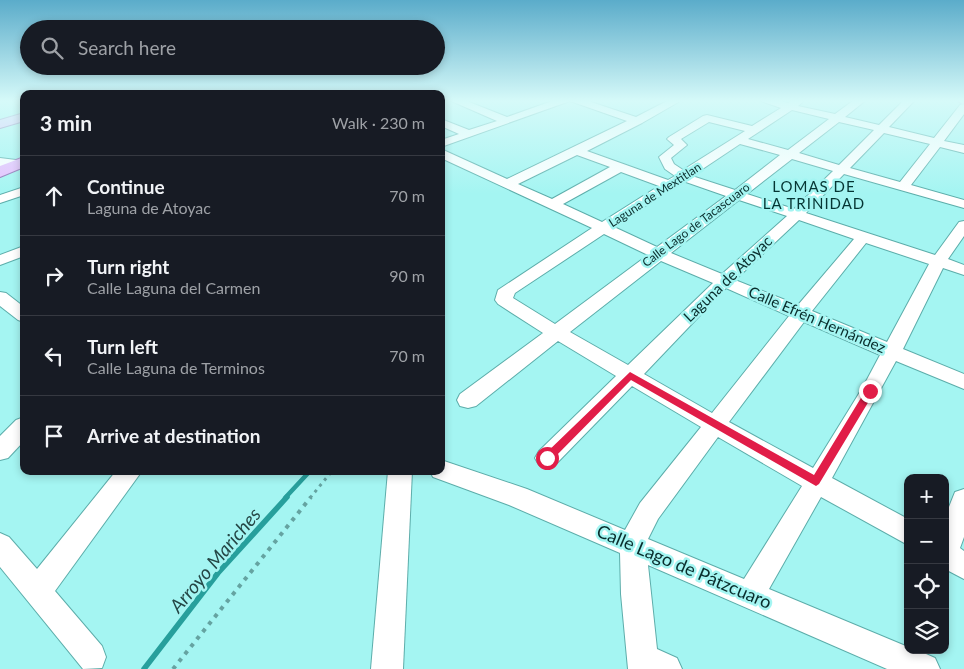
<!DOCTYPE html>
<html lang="en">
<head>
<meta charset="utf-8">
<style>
  body { margin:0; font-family:Lato,sans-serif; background:#242831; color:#f1f3f6 }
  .controls { position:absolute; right:15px; bottom:15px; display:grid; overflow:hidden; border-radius:10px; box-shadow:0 2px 8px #0003 }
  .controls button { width:45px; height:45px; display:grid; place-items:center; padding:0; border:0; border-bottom:1px solid #363941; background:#171b24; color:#f1f3f6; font:25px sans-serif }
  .stop { position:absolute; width:15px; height:15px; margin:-11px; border:4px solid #e11d48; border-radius:50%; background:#fff }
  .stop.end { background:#e11d48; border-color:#fff; box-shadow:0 1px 5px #0008 }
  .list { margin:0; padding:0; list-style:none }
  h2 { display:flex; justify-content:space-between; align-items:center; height:65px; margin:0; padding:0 20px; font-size:21px }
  h2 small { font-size:16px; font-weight:400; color:#9ea1a6 }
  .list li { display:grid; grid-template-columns:32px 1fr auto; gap:15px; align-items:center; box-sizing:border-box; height:80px; padding:0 20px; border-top:1px solid #363941 }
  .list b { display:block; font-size:19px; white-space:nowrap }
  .list p { margin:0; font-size:16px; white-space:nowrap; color:#9ea1a6 }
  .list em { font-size:16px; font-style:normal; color:#9ea1a6 }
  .icon { flex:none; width:28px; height:28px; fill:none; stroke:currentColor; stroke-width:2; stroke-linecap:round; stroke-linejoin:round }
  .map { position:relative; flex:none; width:964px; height:669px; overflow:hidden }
  .search { position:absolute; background:#171b24; box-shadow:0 2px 8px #0003; left:20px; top:20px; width:425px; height:55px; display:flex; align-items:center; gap:12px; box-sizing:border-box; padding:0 18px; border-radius:28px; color:#9ea1a6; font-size:19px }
  .panel { position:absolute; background:#171b24; box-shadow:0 2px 8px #0003; left:20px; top:90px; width:425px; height:385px; border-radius:10px }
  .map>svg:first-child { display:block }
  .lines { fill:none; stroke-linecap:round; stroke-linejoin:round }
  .stream-far1 { stroke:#279f9c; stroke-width:4.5 }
  .stream { stroke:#279f9c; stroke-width:5.5 }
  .minor-casing { stroke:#5cadaa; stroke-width:2 }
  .major-casing { stroke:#8f6fb4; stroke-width:2 }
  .path-far1 { stroke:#65a3a1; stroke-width:3; stroke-dasharray:3 4.5; stroke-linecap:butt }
  .path { stroke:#65a3a1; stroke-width:4; stroke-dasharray:4 5.5; stroke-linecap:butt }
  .minor { fill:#fff; fill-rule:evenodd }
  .major { fill:#e7befe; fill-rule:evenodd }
  .route { fill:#e11d48 }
  .labels { text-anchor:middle; stroke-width:5; stroke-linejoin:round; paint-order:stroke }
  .far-street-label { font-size:12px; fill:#092d2c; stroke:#a4f5f2 }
  .far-quarter-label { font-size:15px; letter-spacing:1px; fill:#053533; stroke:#a4f5f2 }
  .street-label { font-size:15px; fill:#092d2c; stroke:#a4f5f2 }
  .near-street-label { font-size:18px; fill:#092d2c; stroke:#a4f5f2 }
  .near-water-label { font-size:19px; font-style:italic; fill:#254746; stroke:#a4f5f2 }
</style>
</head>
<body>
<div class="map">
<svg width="964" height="669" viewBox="0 0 964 669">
  <rect width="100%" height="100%" fill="#a4f5f2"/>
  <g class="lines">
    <path class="stream-far1" d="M 285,498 L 310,471"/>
    <path class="stream" d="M 144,669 L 218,573 L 287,497"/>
    <g class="minor-casing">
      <g id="minor">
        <path d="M 449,100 L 464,100 L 507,117 L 555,100 L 585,100 L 636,117 L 669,100 L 682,100 L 642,123 L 587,151 L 668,180 L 675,176 L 665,169 L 659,157 L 674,145 L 667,139 L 669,137 L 703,116 L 707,115 L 752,126 L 781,108 L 758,100 L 777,100 L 788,103 L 793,100 L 805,100 L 798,106 L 835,114 L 854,100 L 866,100 L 845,117 L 879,125 L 904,100 L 915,100 L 889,127 L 934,138 L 960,105 L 964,104 L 964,114 L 944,141 L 964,145 L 964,153 L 940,147 L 911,185 L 964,200 L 964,208 L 844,174 L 806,213 L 935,255 L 959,222 L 964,221 L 964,236 L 948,259 L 964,265 L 964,275 L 943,268 L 903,349 L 964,374 L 964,389 L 896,361 L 832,478 L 908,519 L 908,545 L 821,497 L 769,589 L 908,647 L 908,650 L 917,650 L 935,658 L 940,669 L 887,669 L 648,565 L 657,649 L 677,658 L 682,669 L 628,669 L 621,594 L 620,553 L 509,505 L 433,477 L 430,471 L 441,471 L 441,460 L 527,489 L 625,530 L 640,503 L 701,427 L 632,386 L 555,465 L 547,468 L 539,465 L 535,458 L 539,451 L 616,376 L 558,341 L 476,406 L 468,408 L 460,406 L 457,400 L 460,394 L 543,333 L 498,304 L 495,300 L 498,290 L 592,228 L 441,158 L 441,149 L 507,179 L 627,121 L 570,101 L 441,147 L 441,140 L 459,134 L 441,126 L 441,119 L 469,130 L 497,121 ZM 792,110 L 829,119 L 788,150 L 748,139 ZM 709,122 L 745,131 L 683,170 L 674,164 L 671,158 L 687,145 L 681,139 ZM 839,122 L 874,130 L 839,165 L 799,153 ZM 884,133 L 930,144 L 900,182 L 850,168 ZM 740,144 L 780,155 L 735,190 L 692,176 ZM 577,155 L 610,167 L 552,199 L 518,184 ZM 792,159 L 833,171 L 794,209 L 747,194 ZM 621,172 L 659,186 L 602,222 L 563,204 ZM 683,181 L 726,196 L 657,247 L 614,227 ZM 739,200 L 787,216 L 722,274 L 671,253 ZM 799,220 L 854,239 L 798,305 L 735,280 ZM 604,234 L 648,255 L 555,324 L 513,298 L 515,293 ZM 866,243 L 929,264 L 887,342 L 812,311 ZM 661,261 L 713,283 L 628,365 L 570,332 ZM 726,288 L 789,316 L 712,413 L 644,374 ZM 804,322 L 880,355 L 863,387 L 813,468 L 729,422 ZM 718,437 L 802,486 L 744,579 L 648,539 L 658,519 Z"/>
        <path d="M 0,158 L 24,161 L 24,169 L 0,166 Z"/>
        <path d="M 24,187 L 24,195 L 0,203 L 0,195 Z"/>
        <path d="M 24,246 L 24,256 L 0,265 L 0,255 Z"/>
        <path d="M 0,292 L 6,293 L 24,307 L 24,322 L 18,320 L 0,306 Z"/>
        <path d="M 24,417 L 24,441 L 8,458 L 0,460 L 0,436 L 16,420 Z"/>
        <path d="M 116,471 L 142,471 L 55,591 L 102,646 L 106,657 L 102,668 L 83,669 L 0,567 L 0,533 L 9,537 L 37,569 Z"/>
        <path d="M 388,471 L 412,471 L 403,669 L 371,669 Z"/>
        <path d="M 964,489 L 964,537 L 960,548 L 964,551 L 964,579 L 945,569 L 945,517 L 955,492 Z"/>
      </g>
    </g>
    <g class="major-casing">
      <g id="major">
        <path d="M 956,100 L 964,100 L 964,105 Z"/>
        <path d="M 24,113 L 24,121 L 0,128 L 0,120 Z"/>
        <path d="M 24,157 L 24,167 L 0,177 L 0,166 Z"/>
      </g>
    </g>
    <path class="path-far1" d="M 310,498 L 332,471"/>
    <path class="path" d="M 173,669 L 311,497"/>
    <use href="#minor" class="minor"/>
    <use href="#major" class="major"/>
  </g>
  <linearGradient id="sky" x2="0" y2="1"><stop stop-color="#5bacca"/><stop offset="0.52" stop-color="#d6faf9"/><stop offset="1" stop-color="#d6faf9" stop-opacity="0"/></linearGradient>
  <rect width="964" height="194" fill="url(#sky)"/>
  <path class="route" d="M 630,372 L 814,475 L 867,388 L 874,388 L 875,391 L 819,484 L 816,486 L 631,380 L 551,461 L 544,461 L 544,455 Z"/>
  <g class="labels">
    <g class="far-street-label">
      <text transform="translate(655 195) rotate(-33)" y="4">Laguna de Mextitlan</text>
      <text transform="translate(696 225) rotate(-37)" y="4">Calle Lago de Tacascuaro</text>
    </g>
    <g class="far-quarter-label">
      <text x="814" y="192">LOMAS DE<tspan x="814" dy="17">LA TRINIDAD</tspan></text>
    </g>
    <g class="street-label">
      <text transform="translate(728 279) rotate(-44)" y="5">Laguna de Atoyac</text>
      <text transform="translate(817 320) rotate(23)" y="5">Calle Efrén Hernández</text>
    </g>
    <g class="near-street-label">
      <text transform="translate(684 567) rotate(23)" y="6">Calle Lago de Pátzcuaro</text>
    </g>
    <g class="near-water-label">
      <text transform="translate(215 560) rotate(-50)" y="7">Arroyo Mariches</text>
    </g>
  </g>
</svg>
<div class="controls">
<button>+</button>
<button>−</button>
<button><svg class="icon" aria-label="locate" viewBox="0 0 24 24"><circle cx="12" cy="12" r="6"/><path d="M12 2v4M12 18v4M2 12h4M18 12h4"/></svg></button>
<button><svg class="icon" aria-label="layers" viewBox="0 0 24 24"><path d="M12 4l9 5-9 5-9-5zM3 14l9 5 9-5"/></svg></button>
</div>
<div class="stop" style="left:547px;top:458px"></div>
<div class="stop end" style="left:870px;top:391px"></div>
<div class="search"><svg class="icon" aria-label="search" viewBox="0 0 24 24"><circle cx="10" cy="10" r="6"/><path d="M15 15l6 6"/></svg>Search here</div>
<section class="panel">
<h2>3 min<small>Walk · 230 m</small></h2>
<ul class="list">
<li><svg class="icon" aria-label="ahead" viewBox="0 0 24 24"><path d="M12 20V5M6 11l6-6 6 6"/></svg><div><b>Continue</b><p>Laguna de Atoyac</p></div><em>70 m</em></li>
<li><svg class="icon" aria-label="right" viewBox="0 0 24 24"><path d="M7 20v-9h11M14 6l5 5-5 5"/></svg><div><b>Turn right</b><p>Calle Laguna del Carmen</p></div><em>90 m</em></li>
<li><svg class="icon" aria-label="left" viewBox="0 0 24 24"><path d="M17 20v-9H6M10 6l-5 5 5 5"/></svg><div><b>Turn left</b><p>Calle Laguna de Terminos</p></div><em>70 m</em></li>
<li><svg class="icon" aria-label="arrive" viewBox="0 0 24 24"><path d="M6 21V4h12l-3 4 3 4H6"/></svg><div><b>Arrive at destination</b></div></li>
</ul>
</section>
</div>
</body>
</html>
